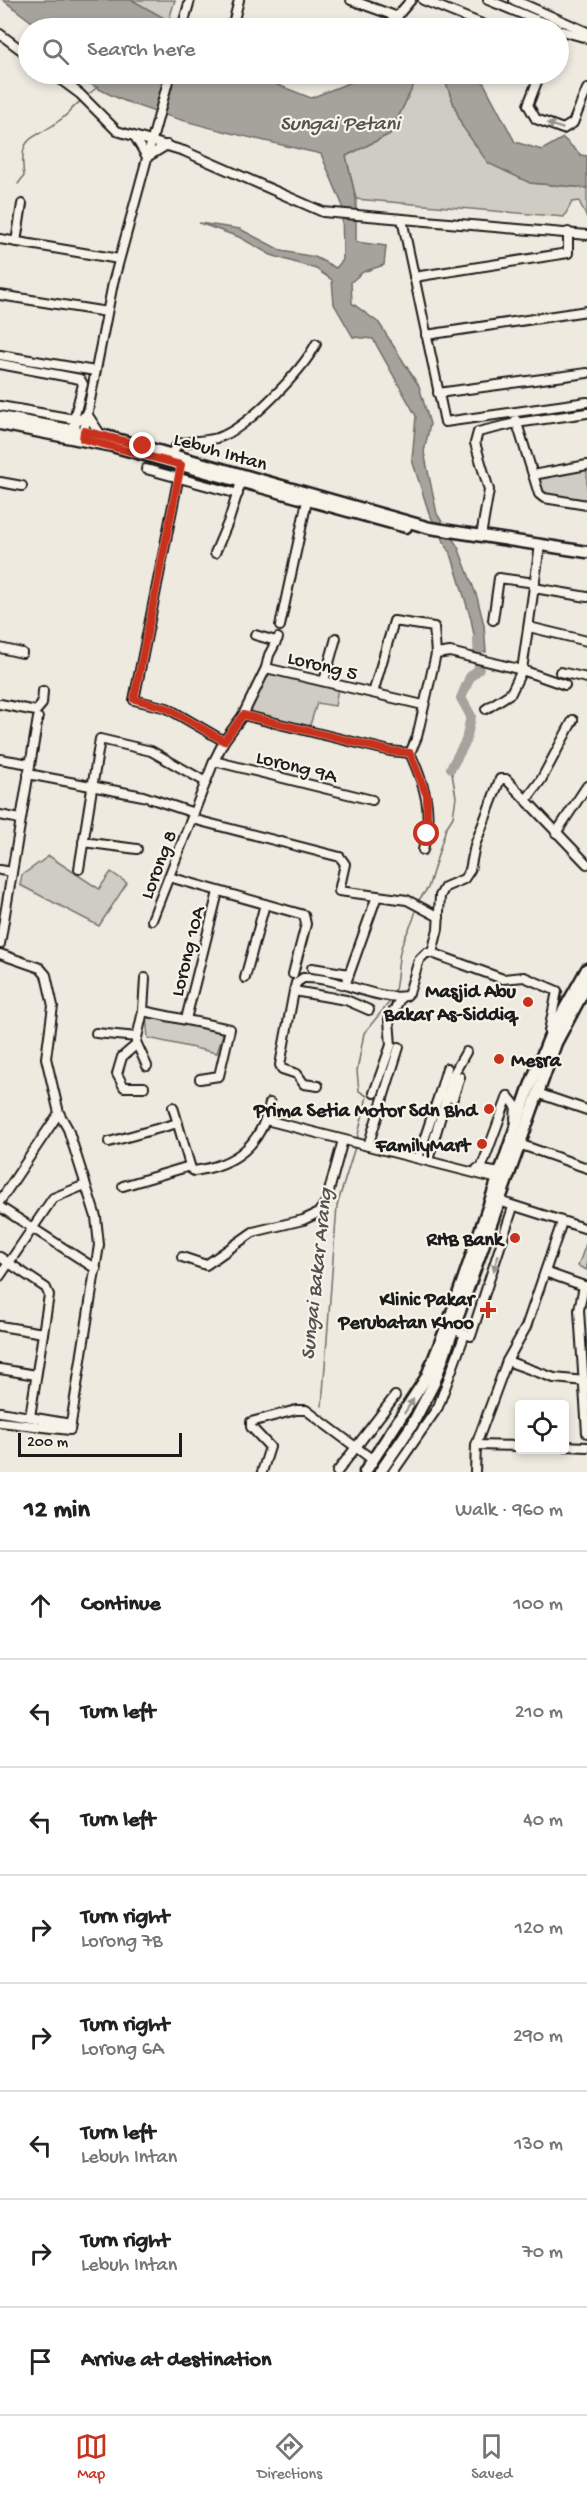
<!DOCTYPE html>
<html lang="en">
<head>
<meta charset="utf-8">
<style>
  body { margin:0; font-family:"Gochi Hand",sans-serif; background:#f6f6f6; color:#222 }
  .controls { position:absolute; right:18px; bottom:18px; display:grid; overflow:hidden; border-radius:6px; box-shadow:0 3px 9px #0003 }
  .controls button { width:54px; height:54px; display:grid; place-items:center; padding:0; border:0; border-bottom:2px solid #e0e0e0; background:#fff; color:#222; font:30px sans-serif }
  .scale { position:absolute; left:18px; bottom:15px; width:164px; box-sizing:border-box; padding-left:6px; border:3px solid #1c1c1c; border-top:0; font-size:16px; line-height:21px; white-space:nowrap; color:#1c1c1c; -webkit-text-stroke:4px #f7f3e8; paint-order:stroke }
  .stop { position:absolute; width:18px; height:18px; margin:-14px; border:4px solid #c8321e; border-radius:50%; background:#fff }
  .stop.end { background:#c8321e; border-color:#fff; box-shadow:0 2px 6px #0008 }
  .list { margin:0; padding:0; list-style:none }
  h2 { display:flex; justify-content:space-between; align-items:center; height:78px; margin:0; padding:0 24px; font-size:26px }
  h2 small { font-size:20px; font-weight:400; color:#767676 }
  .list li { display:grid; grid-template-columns:39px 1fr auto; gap:18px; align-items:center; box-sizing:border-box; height:108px; padding:0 24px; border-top:2px solid #e0e0e0 }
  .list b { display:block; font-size:22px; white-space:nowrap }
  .list p { margin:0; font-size:20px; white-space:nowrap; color:#767676 }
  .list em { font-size:20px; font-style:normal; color:#767676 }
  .icon { flex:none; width:33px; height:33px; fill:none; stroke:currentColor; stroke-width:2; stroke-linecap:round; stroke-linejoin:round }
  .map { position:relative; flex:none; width:587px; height:1472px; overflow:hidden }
  .search { position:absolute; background:#fff; box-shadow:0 3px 9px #0003; left:18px; right:18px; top:18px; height:66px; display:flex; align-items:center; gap:15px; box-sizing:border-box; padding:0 21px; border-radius:33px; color:#767676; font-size:22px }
  .sheet { height:942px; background:#fff }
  nav { display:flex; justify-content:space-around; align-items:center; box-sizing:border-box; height:84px; border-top:2px solid #e0e0e0; background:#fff; font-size:16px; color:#767676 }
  nav a { display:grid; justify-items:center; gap:3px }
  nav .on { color:#c8321e }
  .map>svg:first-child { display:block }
  .green { fill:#cfccc3; stroke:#767470; stroke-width:1.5 }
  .water { fill:#a6a39d; stroke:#6f6d69; stroke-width:1.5 }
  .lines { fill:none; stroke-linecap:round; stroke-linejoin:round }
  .stream { stroke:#6f6d69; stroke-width:1.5 }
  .river { stroke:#a6a39d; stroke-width:10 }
  .minor-casing { stroke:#1c1c1c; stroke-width:12 }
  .major-casing { stroke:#1c1c1c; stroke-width:15 }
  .minor { stroke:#f7f3e8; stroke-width:8 }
  .major { stroke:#f7f3e8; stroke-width:10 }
  .oneway { fill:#94928c }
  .route { stroke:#c8321e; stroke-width:8 }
  .poi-dot { fill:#c8321e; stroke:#f7f3e8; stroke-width:2 }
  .labels { text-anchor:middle; stroke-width:4.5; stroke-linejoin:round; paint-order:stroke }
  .street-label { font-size:20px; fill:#1c1c1c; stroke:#f7f3e8 }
  .poi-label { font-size:20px; font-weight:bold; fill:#1c1c1c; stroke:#f7f3e8; text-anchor:end }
  .water-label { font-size:21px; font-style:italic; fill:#535250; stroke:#f7f3e8 }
</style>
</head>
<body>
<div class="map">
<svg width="587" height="1472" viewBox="0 0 587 1472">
  <rect width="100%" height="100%" fill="#eeeae0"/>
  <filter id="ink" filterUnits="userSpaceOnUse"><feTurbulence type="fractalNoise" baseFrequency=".0167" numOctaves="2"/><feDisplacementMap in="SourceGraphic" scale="12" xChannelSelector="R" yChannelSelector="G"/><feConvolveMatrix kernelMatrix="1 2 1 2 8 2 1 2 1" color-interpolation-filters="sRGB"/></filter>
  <g filter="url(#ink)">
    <g class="green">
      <path d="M 132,0 L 175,0 L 168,23 Z"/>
      <path d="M 419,74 L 443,75 L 462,126 L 530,183 L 587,188 L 587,218 L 579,201 L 572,202 L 564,217 L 356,199 L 346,156 L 390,134 Z"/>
      <path d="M 587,469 L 587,502 C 565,499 544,503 537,479 Z"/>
      <path d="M 266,672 L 338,688 L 335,706 L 317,703 L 309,728 L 246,714 Z"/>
      <path d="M 49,856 L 99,889 L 111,872 L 127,883 L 99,926 L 20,885 L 22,875 Z"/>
      <path d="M 146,1016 L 224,1031 L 217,1053 L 148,1038 Z"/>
      <path d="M 587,1241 L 587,1270 L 578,1266 Z"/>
    </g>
    <g class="water">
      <path d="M 3,0 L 132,0 L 182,28 L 40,28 Z"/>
      <path d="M 79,74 L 250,74 L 311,98 L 356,80 L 364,74 L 419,74 L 390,134 L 346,156 L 356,199 L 356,242 L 386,246 L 384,265 L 363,272 L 351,282 L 352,303 L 379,323 L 419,386 L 430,424 L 424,452 L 437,514 L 458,547 L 477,597 L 484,625 L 486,652 L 477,651 L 471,619 L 452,557 L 429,513 L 412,460 L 416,416 L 373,339 L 353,337 L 334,304 L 332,280 L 316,269 L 271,255 L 239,237 L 199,223 L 240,229 L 282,251 L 315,257 L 336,268 L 343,260 L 342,204 L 321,154 C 268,141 111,111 79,74 Z"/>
      <path d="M 431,74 L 479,74 L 515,142 L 542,150 L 563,138 L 581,155 L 587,156 L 587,188 L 530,183 L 488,163 L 462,126 L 443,75 Z"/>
    </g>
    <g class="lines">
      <g class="stream">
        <path d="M 90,93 L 99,86"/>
        <path d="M 18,184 L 24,176 C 18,132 33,142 60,120 C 68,115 73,106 81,101"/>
        <path d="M 418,901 L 428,888 L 446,828 L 453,817 L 456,797 L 451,768"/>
        <path d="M 394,994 C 398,980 397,967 400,952 C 403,935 414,925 416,909"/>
        <path d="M 357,1139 L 367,1096 L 359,1091 L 357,1071 L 364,1033 L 392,999"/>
        <path d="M 322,1406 L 337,1206 L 355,1147"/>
      </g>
      <path class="river" d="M 451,768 L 466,741 L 471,716 L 461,698 L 470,677 L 479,669 L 478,639"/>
      <g class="minor-casing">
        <g id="minor">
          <path d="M 351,0 L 398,17"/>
          <path d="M 423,0 L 492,28"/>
          <path d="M 488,0 L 556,28"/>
          <path d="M 514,0 L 587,32"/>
          <path d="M 182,28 L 190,0"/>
          <path d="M 232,28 L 239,0"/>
          <path d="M 387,28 L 411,0"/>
          <path d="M 558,30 L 587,38"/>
          <path d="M 0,34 L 28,55"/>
          <path d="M 53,74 L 80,94 L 117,131 L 184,151 L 323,212 L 587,235"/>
          <path d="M 333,74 L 342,74"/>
          <path d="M 540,74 L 528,105 L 536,119 L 563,129 L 573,123 L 587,89"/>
          <path d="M 135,137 L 147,157"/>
          <path d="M 147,157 L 167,145"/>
          <path d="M 402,219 L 445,422 L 587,402"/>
          <path d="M 0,239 L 119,259"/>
          <path d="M 16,242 L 22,204"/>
          <path d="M 414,277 L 568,253 L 568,232"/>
          <path d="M 0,295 L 107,312"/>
          <path d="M 426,335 L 587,311"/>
          <path d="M 0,355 L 95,371"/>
          <path d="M 0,364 L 80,379 L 83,384 L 74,419 L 0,406"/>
          <path d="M 438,393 L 587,373"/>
          <path d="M 87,414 L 101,435"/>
          <path d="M 516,420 L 539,494 L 544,498 L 587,505"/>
          <path d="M 70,428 L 87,414"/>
          <path d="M 83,436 L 113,283 L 170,74"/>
          <path d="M 171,454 L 178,444 C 192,440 207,442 220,437 C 248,427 302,371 316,344"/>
          <path d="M 181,465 L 134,700 L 167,708 L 224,741"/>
          <path d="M 146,469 L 238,494"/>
          <path d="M 533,475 L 587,465"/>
          <path d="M 0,482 L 22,486"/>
          <path d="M 481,536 L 489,490 L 475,443 L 478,432 L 516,423 L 587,413"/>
          <path d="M 215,553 L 229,520 L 241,482"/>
          <path d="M 534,588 L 587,597"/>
          <path d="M 493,620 L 499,578 L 535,583"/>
          <path d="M 280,626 L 307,501"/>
          <path d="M 529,627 L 587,641"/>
          <path d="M 255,635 L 276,641"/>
          <path d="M 0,648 L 22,653"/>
          <path d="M 436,654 L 450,652 L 522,670 L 540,545"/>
          <path d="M 266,668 L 269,655 L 278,638"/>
          <path d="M 560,672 L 587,678"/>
          <path d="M 324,681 L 336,638"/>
          <path d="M 373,693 L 394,621 L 434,627 L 436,654"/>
          <path d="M 0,704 L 36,711 L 42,704 L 43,691"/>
          <path d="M 486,709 L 511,693 L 522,670 L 565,685"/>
          <path d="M 243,715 L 390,751 L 410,753"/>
          <path d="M 410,753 L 417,737 L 436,654"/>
          <path d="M 410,753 C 426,788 433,812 423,850"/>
          <path d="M 0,759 L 30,764"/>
          <path d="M 214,761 L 372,800"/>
          <path d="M 28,774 L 143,796 L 194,813"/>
          <path d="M 526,800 L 541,780 L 573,720"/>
          <path d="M 0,815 L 20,819"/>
          <path d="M 192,819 L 340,857 L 345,864 L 339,891 L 377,896 L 346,983"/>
          <path d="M 556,833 L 587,786"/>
          <path d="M 83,842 L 137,849"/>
          <path d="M 79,869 L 100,739 L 151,751 L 206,782"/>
          <path d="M 0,870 L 12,872"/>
          <path d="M 169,877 L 304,915 L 306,924 L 293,974"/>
          <path d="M 377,896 L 407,900 L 439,917"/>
          <path d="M 152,920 L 214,761 L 224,741 L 243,715 L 266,668 L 423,705"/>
          <path d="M 0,944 L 38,718"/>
          <path d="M 432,953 L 438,929 L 440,896 L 445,887 L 464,879 L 470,870 L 475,845 L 500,779 L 506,779 L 587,864"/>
          <path d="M 0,954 L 40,968 L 46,975 L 53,1006 L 46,1058 L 59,1113 L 68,1129 L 96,1217 L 99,1245 L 70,1430 L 0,1422"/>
          <path d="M 312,968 L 349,974"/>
          <path d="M 145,978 L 143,1011 L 230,1029 L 219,1076 L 200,1079"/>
          <path d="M 245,978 L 265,904"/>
          <path d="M 294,991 L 346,1000 L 369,1010"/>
          <path d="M 143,1011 L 136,1042 L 147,1066"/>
          <path d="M 186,1019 L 218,892"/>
          <path d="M 96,1033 L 137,1037"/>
          <path d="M 136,1045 L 122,1057 L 117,1074 L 124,1087 L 144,1087"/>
          <path d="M 447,1068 L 439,1095 L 453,1098 L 460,1077 L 453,1075"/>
          <path d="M 318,1086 L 304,1084 L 297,1074 L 282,1069 L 280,1065 L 294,991 L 296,983 L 303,978 C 337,976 374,1001 406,996 L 409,993 L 419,960 L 426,953 L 432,953 L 503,979 L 524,977 L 557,991 L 549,1031"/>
          <path d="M 374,1093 L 391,1045 L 389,1020 L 401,997"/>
          <path d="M 537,1093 L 587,1110"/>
          <path d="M 508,1096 L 516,1106 L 515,1119"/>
          <path d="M 173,1107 L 191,1169 L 194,1171 C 236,1165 261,1145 270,1103"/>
          <path d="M 266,1120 L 498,1179"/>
          <path d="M 109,1142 L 178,1123"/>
          <path d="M 519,1144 L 587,1168"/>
          <path d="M 368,1146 L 399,1047"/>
          <path d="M 418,1158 L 439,1095"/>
          <path d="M 428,1160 L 453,1075 L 466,1052"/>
          <path d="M 477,1169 L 500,1173"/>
          <path d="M 481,1169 L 508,1096"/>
          <path d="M 123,1186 L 190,1166"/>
          <path d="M 0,1201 L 59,1113"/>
          <path d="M 499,1201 L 587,1229"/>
          <path d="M 0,1207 L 96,1269"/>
          <path d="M 0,1257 L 46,1288 L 49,1295 L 30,1417"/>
          <path d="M 182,1257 L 206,1265 L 253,1232 L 303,1220 L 318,1213 L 326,1202 L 343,1140"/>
          <path d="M 545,1272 L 587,1287"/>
          <path d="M 0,1276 L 53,1198 L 85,1185"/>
          <path d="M 584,1286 L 579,1310 L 587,1433"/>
          <path d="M 0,1326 L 43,1333"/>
          <path d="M 454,1330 L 471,1336 L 513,1207"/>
          <path d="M 507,1361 L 554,1378 L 585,1381"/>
          <path d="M 0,1369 L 36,1375"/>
          <path d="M 0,1412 L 71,1424"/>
          <path d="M 476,1445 L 520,1446"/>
          <path d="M 564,1446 L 587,1447"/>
          <path d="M 262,1472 L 270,1447 L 251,1427 L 251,1422 L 296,1410 L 306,1410 L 373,1460"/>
          <path d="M 337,1472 L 395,1396"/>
          <path d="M 393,1472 L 438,1407 L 465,1334"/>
          <path d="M 475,1472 L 476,1445 L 507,1361 L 526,1327 L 562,1222"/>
        </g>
      </g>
      <g class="major-casing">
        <g id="major">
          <path d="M 0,417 L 109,437 L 430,528 L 587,552"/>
          <path d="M 0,424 L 112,446 L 406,527"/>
          <path d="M 365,1472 L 426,1378 L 450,1318 L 528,1091 L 551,1033 L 587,969"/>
          <path d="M 380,1472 L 412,1425 L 434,1383 L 556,1043 L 587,985"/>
        </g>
      </g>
      <use href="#minor" class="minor"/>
      <use href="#major" class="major"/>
    </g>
    <defs><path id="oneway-solid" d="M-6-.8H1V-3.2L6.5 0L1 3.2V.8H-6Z" transform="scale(1.5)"/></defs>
    <g class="oneway">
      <use href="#oneway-solid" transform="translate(555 126) rotate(-161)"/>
      <use href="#oneway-solid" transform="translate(496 1263) rotate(107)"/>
      <use href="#oneway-solid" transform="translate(409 1406) rotate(-57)"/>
    </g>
  </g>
  <g class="lines" filter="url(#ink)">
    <path class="route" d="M 143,446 L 84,431 L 83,439 L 181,465 L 134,699 L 167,708 L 224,741 L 243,715 L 390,751 L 410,753 L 427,796 L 427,834"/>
  </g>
  <g class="poi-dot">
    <circle cx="528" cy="1002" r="6"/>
    <circle cx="499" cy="1059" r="6"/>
    <circle cx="489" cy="1109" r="6"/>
    <circle cx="482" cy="1144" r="6"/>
    <circle cx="515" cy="1238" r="6"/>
    <path d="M485 1301h6v6h6v6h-6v6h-6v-6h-6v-6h6z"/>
  </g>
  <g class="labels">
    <g class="street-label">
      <text transform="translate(221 450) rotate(16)" y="7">Lebuh Intan</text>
      <text transform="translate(323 664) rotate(14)" y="7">Lorong 5</text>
      <text transform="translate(297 765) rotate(14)" y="7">Lorong 9A</text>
      <text transform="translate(157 864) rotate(-69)" y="7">Lorong 8</text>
      <text transform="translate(186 951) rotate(-76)" y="7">Lorong 10A</text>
    </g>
    <g class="poi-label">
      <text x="516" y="997">Masjid Abu<tspan x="516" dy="23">Bakar As-Siddiq</tspan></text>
      <text x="511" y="1066" text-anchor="start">Mesra</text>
      <text x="477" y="1116">Prima Setia Motor Sdn Bhd</text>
      <text x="470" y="1151">FamilyMart</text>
      <text x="503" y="1245">RHB Bank</text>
      <text x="474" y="1305">Klinic Pakar<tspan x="474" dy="23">Perubatan Khoo</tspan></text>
    </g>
    <g class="water-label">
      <text x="340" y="129">Sungai Petani</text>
      <text transform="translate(315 1274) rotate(-84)" y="7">Sungai Bakar Arang</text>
    </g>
  </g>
</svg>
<div class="controls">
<button><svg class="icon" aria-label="locate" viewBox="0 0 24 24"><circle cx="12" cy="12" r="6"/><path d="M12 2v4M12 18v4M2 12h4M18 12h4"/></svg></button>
</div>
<div class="scale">200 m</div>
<div class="stop" style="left:427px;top:834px"></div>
<div class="stop end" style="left:143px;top:446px"></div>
<div class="search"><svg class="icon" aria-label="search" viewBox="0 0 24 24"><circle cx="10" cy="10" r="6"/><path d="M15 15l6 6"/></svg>Search here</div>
</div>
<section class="sheet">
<h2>12 min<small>Walk · 960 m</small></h2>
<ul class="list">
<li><svg class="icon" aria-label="ahead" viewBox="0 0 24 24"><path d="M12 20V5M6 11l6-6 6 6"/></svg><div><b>Continue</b></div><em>100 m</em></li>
<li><svg class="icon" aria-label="left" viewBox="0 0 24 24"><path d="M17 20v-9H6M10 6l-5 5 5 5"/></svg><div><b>Turn left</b></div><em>210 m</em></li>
<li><svg class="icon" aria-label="left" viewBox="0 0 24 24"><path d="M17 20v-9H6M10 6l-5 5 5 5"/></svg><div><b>Turn left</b></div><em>40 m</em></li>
<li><svg class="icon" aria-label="right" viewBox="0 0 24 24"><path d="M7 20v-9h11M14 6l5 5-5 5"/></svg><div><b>Turn right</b><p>Lorong 7B</p></div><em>120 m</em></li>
<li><svg class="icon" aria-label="right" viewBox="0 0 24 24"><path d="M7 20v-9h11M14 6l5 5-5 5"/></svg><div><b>Turn right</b><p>Lorong 6A</p></div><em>290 m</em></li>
<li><svg class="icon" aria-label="left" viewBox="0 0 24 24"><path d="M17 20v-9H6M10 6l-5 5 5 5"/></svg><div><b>Turn left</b><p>Lebuh Intan</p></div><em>130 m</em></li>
<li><svg class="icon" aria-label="right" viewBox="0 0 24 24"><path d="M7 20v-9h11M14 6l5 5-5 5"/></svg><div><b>Turn right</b><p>Lebuh Intan</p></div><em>70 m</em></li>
<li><svg class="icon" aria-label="arrive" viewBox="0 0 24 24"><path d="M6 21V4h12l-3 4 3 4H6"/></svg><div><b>Arrive at destination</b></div></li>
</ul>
</section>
<nav>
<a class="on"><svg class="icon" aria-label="map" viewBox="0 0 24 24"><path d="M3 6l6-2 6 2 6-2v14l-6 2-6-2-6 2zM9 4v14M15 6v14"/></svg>Map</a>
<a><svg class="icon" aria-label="directions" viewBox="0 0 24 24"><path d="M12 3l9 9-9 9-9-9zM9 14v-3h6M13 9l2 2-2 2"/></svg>Directions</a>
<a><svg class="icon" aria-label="saved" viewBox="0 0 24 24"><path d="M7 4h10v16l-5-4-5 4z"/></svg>Saved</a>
</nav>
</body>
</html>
